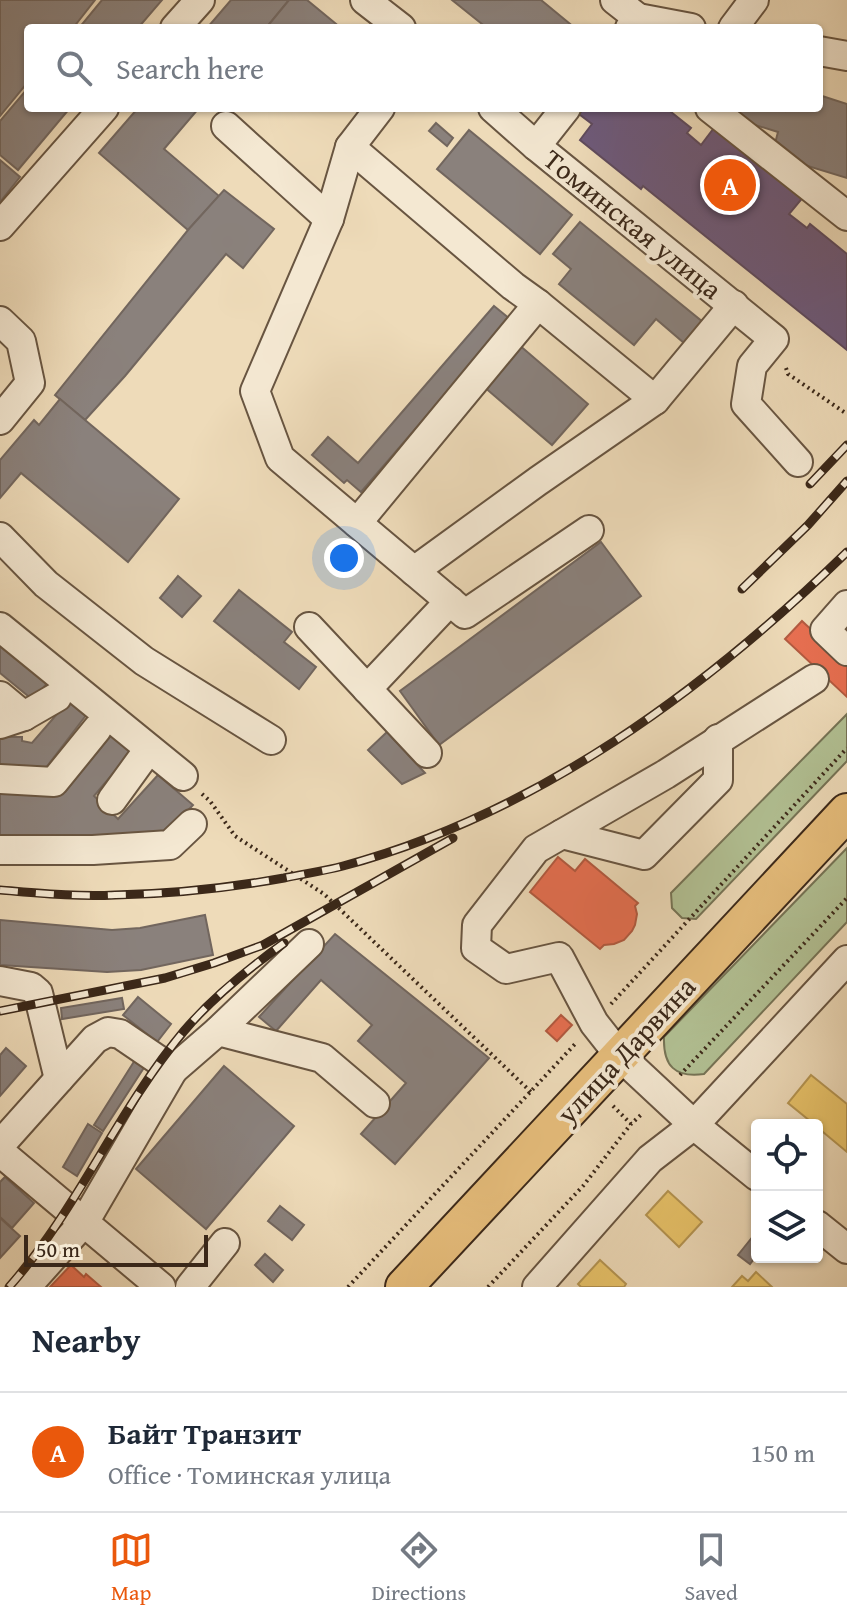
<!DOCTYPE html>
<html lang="en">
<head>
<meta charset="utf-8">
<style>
  body { margin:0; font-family:"Gentium Book Plus",serif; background:#f6f6f7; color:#1f2937 }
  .controls { position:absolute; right:24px; bottom:24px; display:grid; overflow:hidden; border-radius:8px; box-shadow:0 2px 6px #0004 }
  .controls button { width:72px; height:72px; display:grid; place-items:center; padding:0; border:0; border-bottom:2px solid #e0e1e3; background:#fff; color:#1f2937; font:40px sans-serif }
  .scale { position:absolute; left:24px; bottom:20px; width:184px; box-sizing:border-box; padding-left:8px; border:4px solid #3b2819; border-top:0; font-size:22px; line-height:28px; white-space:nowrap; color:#3b2819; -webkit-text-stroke:6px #f4e8d2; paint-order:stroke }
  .you { position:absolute; left:344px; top:558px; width:28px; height:28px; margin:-20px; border:6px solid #fff; border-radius:50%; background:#1a73e8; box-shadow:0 0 0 12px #1a73e833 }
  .badge { display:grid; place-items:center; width:52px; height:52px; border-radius:50%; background:#ea580c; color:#fff; font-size:26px; font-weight:700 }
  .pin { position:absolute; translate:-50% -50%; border:4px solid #fff; box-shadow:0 2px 8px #0006 }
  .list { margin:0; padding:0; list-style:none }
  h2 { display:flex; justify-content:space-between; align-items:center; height:104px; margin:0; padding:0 32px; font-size:34px }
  h2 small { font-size:26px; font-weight:400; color:#747a83 }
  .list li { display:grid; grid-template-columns:52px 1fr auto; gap:24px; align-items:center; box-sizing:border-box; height:120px; padding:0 32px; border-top:2px solid #e0e1e3 }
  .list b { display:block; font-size:30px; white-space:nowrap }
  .list p { margin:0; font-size:26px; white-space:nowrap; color:#747a83 }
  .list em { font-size:26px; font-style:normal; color:#747a83 }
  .icon { flex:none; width:44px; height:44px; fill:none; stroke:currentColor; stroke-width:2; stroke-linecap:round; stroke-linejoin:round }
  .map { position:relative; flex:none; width:847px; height:1287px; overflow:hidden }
  .search { position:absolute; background:#fff; box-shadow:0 2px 6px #0004; left:24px; right:24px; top:24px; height:88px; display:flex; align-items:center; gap:20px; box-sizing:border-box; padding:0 28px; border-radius:8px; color:#747a83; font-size:30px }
  .sheet { height:224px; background:#fff }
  nav { display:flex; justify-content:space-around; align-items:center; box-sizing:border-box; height:112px; border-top:2px solid #e0e1e3; background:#fff; font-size:22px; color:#747a83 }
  nav a { display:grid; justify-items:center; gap:4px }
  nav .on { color:#ea580c }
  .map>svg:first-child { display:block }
  .green { fill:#b2c194; stroke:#767456; stroke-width:2 }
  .homes { fill:#e9c46a; stroke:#b59552; stroke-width:2 }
  .shops { fill:#e76f51; stroke:#b35a40; stroke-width:2 }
  .offices { fill:#6d597a; stroke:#5e4a5d; stroke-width:2 }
  .industry { fill:#8a817c; stroke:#72665e; stroke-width:2 }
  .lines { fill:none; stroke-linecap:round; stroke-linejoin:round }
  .minor-casing { stroke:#685541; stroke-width:32 }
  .major-casing { stroke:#3b2819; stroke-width:40 }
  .path { stroke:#3b2819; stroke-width:4; stroke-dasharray:2 4; stroke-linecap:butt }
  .minor { stroke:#f4e8d2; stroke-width:28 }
  .major { stroke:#e7be7c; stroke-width:36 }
  .rail-casing { stroke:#3b2819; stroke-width:9 }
  .rail { stroke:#f4e8d2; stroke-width:6; stroke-dasharray:18; stroke-linecap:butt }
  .labels { text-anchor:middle; stroke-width:8; stroke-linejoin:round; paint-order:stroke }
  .street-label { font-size:28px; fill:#3b2819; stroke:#f4e8d2 }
</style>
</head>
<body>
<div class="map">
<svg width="847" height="1287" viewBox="0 0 847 1287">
  <rect width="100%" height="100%" fill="#eedbb9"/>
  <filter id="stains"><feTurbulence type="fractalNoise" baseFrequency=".0025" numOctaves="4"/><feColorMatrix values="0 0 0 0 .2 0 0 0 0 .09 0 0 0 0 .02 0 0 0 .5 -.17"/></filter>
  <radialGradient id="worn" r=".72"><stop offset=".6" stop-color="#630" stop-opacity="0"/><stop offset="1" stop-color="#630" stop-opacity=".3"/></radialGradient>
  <g class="green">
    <path d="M 847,714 L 847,761 L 696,919 L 682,918 L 672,908 L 671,893 Z"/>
    <path d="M 847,848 L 847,922 L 704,1074 C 675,1078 663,1066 664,1037 Z"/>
  </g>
  <g class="homes">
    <path d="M 811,1075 L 847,1104 L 847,1152 L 817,1127 L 817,1125 L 815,1125 L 788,1103 Z"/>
    <path d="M 668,1191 L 702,1222 L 679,1247 L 646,1215 Z"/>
    <path d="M 600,1260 L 626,1284 L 624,1287 L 581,1287 L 578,1284 Z"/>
    <path d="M 756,1272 L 772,1287 L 732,1287 L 742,1276 L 748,1281 Z"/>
  </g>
  <g class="shops">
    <path d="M 802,621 L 847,663 L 847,697 L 785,639 Z"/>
    <path d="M 558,857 L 575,871 L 585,859 L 638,903 L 635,906 L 637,914 L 635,925 L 632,931 L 624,940 L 614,944 L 604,945 L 600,949 L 530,892 Z"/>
    <path d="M 561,1015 L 572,1025 L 557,1041 L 546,1031 Z"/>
    <path d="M 71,1265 L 84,1277 L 86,1274 L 101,1287 L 50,1287 Z"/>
  </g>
  <path class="offices" d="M 584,108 L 666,108 L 691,128 L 687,133 L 701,145 L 717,124 L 805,195 L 789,214 L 807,228 L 810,224 L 847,254 L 847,350 L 643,186 L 641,189 L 580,140 L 592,124 L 579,114 Z"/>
  <g class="industry">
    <path d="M 0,0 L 95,0 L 73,28 L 28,28 L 28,82 L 0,116 Z"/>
    <path d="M 102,0 L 162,0 L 138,28 L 79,28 Z"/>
    <path d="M 231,0 L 289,0 L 266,28 L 207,28 Z"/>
    <path d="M 289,0 L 307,0 L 341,28 L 266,28 Z"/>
    <path d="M 452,0 L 541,0 L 575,28 L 487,28 Z"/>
    <path d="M 28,88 L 28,108 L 70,108 L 18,170 L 0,155 L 0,121 Z"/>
    <path d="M 819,95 L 847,104 L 847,178 L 772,155 L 778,132 L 726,116 L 728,108 L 775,108 L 785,111 L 786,108 L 819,108 Z"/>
    <path d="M 138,108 L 199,108 L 164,149 L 219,196 L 188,230 L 99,153 Z"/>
    <path d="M 436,123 L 453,138 L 447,146 L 429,131 Z"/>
    <path d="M 469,130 L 572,215 L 540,254 L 437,169 Z"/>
    <path d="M 0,160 L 20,177 L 0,202 Z"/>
    <path d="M 224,190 L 274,229 L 243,268 L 226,254 L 125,376 L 85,420 L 55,395 L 188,230 Z"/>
    <path d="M 580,222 L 709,327 L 691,349 L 656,319 L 634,345 L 559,284 L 571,269 L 553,254 Z"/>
    <path d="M 494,306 L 510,319 L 361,492 L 347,480 L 344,483 L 312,455 L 328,437 L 358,463 Z"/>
    <path d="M 518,344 L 588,404 L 552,445 L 483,386 Z"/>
    <path d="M 60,399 L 179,499 L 128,562 L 21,473 L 0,498 L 0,460 L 34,420 L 39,425 Z"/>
    <path d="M 601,542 L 641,596 L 439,745 L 400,691 Z"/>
    <path d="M 178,576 L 201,596 L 182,617 L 160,598 Z"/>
    <path d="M 239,590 L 292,632 L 284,642 L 316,667 L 299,689 L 214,621 Z"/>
    <path d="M 0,643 L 48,682 L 33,700 L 0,673 Z"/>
    <path d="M 70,699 L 87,714 L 45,769 L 0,766 L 0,737 L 22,737 L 22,741 L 32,743 Z"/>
    <path d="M 387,732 L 425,773 L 402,784 L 368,750 Z"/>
    <path d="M 113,733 L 132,751 L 94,796 L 118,819 L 158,775 L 193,805 L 159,841 L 0,837 L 0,790 L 65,792 Z"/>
    <path d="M 205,915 L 213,955 L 141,970 L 107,972 L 0,965 L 0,920 L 112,930 L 140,928 Z"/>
    <path d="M 335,934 L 489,1058 L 395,1164 L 361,1134 L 406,1083 L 358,1041 L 372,1025 L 321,980 L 276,1031 L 259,1017 Z"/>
    <path d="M 138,997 L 171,1024 L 157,1042 L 123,1015 Z"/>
    <path d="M 122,998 L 124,1009 L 62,1019 L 61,1008 Z"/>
    <path d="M 6,1048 L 26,1066 L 0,1096 L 0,1055 Z"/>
    <path d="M 135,1060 L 145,1066 L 103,1131 L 94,1125 Z"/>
    <path d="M 224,1066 L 294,1126 L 206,1229 L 136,1169 Z"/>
    <path d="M 88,1124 L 102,1133 L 77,1176 L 63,1167 Z"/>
    <path d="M 5,1177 L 34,1203 L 12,1228 L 0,1217 L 0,1182 Z"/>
    <path d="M 280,1206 L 304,1225 L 292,1240 L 268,1221 Z"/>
    <path d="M 0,1218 L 20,1236 L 0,1258 Z"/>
    <path d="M 754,1235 L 757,1237 L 757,1255 L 750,1264 L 738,1255 Z"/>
    <path d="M 265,1254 L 283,1270 L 273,1282 L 255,1265 Z"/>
  </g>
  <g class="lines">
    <g class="minor-casing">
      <g id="minor">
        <path d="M 365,0 L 401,28"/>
        <path d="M 615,0 L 638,18"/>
        <path d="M 175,28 L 200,0"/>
        <path d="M 630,28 L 638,18 L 691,28"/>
        <path d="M 733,28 L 754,0"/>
        <path d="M 819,51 L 847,56"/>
        <path d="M 380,108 L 350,147 L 329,219 L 255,391 L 280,458 L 465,614 L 589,530"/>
        <path d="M 493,108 L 536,146 L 774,339 L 752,366 L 746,404 L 798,462"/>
        <path d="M 710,108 L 847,216"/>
        <path d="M 226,126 L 329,219"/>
        <path d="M 536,146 L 566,108"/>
        <path d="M 350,147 L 513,286 L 538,304 L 655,400"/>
        <path d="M 0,226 L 104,108"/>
        <path d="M 0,321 L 21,341 L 30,383 L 0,420"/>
        <path d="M 357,523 L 538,304"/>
        <path d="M 0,537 L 46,584 L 144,661 L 271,740"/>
        <path d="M 414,571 L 538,481 L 655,400 L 734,305"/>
        <path d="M 847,605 L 825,630 L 847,651"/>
        <path d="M 0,627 L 183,776"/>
        <path d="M 309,627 L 427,753"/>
        <path d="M 367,689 L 450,601"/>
        <path d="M 0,696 L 24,716"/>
        <path d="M 0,724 L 24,716 L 57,697"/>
        <path d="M 0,779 L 54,782 L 97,729"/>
        <path d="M 112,800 L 149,749"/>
        <path d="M 562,834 L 644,855 L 718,780 L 718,739"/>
        <path d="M 0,850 L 93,850 L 170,845 L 192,824"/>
        <path d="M 0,981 L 31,987 L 38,993 L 59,1079 L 95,1039 L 108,1032 L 120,1034 L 173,1070 L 218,1031 L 322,1058 L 375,1103"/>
        <path d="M 218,1031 L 309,944"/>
        <path d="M 0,1145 L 59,1079"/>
        <path d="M 0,1152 L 161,1287"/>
        <path d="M 757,1176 L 694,1125 L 620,1056 L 594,1023 L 559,957 L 506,969 L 476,948 L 477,925 L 536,849 L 666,774 L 814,679"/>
        <path d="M 817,1225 L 847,1249"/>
        <path d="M 26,1287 L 85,1221 L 173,1070"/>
        <path d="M 190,1287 L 225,1243"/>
        <path d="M 537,1287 L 650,1159 L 694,1125 L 847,960"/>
      </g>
    </g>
    <g class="major-casing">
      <path id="major" d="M 404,1287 L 847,812"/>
    </g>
    <g class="path">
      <path d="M 786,368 L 788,374 L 847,414"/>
      <path d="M 202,794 L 210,801 L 235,836 L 324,894 L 531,1092"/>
      <path d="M 611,1004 L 847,748"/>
      <path d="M 680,1075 L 847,898"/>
      <path d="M 613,1106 L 631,1124"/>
      <path d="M 348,1287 L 576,1043"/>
      <path d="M 488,1287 L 583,1186 L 631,1124 L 643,1113"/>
    </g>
    <use href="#minor" class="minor"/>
    <use href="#major" class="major"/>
    <g class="rail-casing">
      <g id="rail">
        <path d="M 810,484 L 847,445"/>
        <path d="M 742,589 L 808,525 L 847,481"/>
        <path d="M 0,890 C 38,893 77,897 115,895 C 172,894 228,888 284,878 C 303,874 324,871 343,866 C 537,814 705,690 847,552"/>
        <path d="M 0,1011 L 165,978 L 214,963 L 263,945 L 453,838"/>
        <path d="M 9,1287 C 78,1209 117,1111 184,1031 C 212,998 248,969 284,943"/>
      </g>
    </g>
    <use href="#rail" class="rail"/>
  </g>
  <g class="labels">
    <g class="street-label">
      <text transform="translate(633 224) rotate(39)" y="10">Томинская улица</text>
      <text transform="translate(626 1050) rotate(-47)" y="10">улица Дарвина</text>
    </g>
  </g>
  <rect width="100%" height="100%" filter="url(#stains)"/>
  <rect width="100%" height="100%" fill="url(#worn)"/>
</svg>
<div class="controls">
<button><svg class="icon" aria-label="locate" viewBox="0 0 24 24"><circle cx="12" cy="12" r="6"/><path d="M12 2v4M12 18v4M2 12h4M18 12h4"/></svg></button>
<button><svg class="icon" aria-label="layers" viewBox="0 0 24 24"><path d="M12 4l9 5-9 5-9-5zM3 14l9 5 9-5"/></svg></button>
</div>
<div class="scale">50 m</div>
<div class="you"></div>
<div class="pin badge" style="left:730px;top:185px">A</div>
<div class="search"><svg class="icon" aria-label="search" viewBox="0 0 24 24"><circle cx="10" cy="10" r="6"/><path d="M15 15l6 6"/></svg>Search here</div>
</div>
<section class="sheet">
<h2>Nearby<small></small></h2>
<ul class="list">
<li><span class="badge">A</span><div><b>Байт Транзит</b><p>Office · Томинская улица</p></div><em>150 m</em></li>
</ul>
</section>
<nav>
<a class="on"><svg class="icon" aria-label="map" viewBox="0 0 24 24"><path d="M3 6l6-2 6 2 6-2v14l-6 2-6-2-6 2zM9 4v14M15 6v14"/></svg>Map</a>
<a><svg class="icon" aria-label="directions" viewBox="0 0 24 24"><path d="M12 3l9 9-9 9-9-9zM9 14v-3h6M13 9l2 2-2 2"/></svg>Directions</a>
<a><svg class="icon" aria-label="saved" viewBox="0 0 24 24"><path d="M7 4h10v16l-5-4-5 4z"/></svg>Saved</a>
</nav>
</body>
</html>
